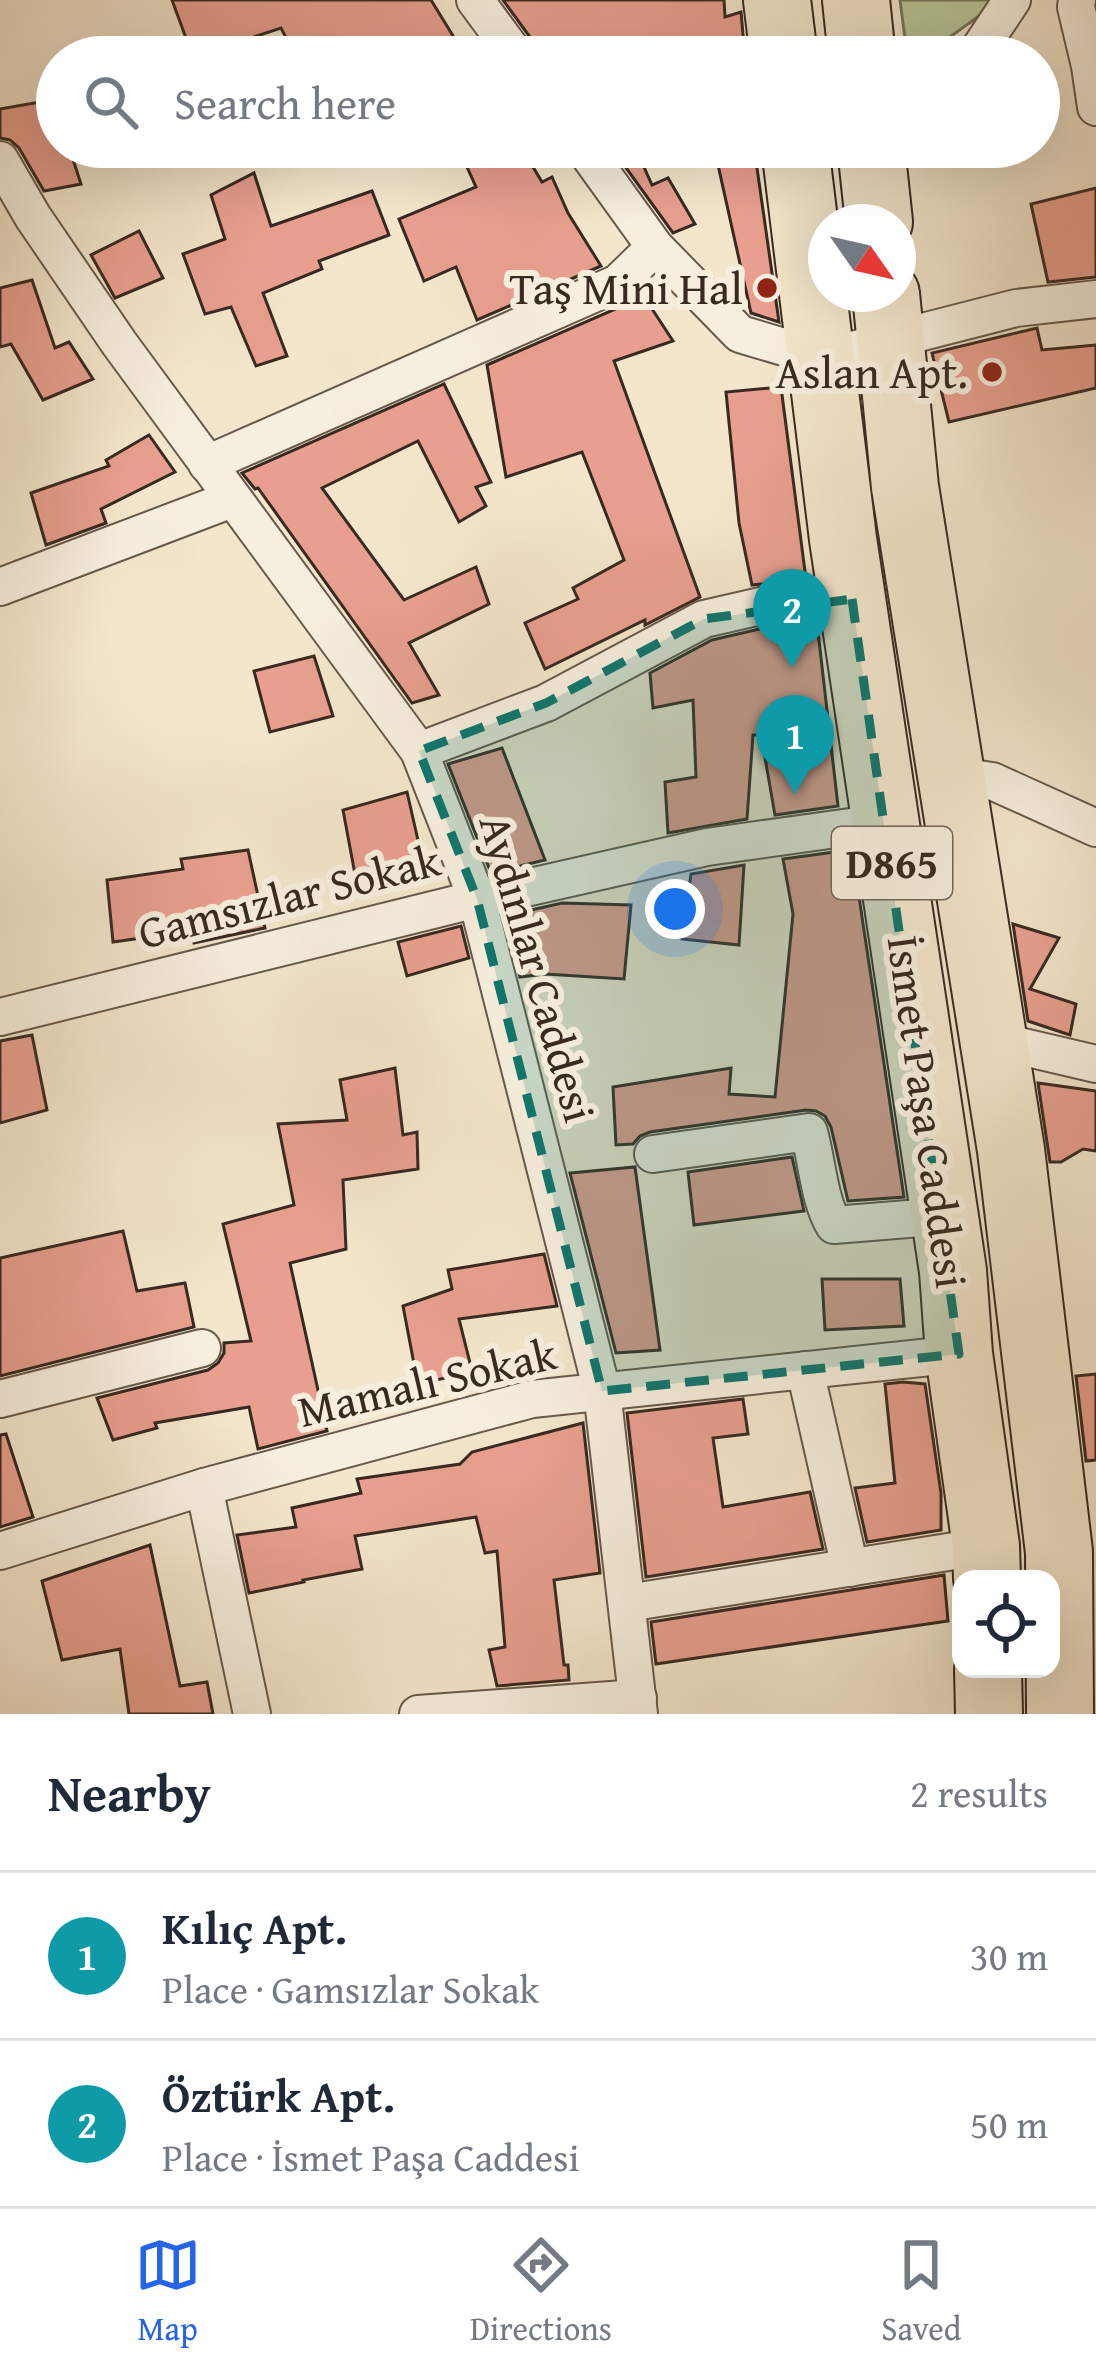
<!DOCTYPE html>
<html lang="en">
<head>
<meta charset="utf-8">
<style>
  body { margin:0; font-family:"Gentium Book Plus",serif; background:#f6f6f7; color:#1f2937 }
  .controls { position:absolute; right:36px; bottom:36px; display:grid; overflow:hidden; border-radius:24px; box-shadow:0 12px 48px #0002 }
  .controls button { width:108px; height:108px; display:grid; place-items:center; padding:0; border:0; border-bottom:3px solid #e0e1e3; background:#fff; color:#1f2937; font:60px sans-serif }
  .compass { position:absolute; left:808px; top:204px; width:108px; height:108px; border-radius:50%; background:#fff; box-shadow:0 12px 48px #0002; rotate:124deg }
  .you { position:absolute; left:675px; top:909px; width:42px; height:42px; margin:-30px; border:9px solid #fff; border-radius:50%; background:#1a73e8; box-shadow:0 0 0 18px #1a73e833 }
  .badge { display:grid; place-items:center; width:78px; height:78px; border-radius:50%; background:#2563eb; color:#fff; font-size:39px; font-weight:700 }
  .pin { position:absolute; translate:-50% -99px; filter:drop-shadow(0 3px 6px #0008) }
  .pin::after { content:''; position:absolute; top:63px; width:42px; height:36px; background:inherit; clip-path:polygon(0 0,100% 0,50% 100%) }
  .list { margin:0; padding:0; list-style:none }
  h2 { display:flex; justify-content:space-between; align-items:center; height:156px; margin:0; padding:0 48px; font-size:51px }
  h2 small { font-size:39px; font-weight:400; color:#747a83 }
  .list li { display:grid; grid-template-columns:78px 1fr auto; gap:36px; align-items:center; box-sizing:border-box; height:168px; padding:0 48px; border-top:3px solid #e0e1e3 }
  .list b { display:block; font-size:45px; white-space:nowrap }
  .list p { margin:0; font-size:39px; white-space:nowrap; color:#747a83 }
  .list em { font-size:39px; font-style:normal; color:#747a83 }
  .icon { flex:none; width:66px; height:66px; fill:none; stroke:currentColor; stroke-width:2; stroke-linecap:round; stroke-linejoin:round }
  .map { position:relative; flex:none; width:1096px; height:1714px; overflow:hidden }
  .search { position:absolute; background:#fff; box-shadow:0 12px 48px #0002; left:36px; right:36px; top:36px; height:132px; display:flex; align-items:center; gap:30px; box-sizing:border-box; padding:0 42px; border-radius:66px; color:#747a83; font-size:45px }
  .sheet { height:492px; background:#fff }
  nav { display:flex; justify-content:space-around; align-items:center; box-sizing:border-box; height:168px; border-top:3px solid #e0e1e3; background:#fff; font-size:33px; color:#747a83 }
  nav a { display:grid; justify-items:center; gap:6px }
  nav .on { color:#2563eb }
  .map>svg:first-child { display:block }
  .green { fill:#b8c69a; stroke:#78785d; stroke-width:3 }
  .building { fill:#e89f8f; stroke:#382a20; stroke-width:3 }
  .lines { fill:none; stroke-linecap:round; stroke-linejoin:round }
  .street-casing { stroke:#67594b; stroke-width:40 }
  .highway-casing { stroke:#382a20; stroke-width:70 }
  .street { stroke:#f7efde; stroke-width:36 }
  .highway { stroke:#f3e6cc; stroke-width:66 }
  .marked { fill:#0f766e; fill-opacity:0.2; stroke:#0f766e; stroke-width:9; stroke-dasharray:24 15; stroke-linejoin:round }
  .poi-dot { fill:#8f2418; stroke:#f7efde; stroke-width:4.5 }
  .labels { text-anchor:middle; stroke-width:12; stroke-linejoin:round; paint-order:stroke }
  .shield { fill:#f7efde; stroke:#716559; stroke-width:3 }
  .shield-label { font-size:42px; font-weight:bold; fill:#382a20 }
  .poi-label { font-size:45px; fill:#382a20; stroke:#f7efde; text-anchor:end }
  .street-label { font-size:45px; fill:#382a20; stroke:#f7efde }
</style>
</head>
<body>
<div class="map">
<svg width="1096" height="1714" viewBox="0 0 1096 1714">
  <rect width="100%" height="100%" fill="#f3e6cc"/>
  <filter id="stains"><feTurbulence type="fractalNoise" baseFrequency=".00167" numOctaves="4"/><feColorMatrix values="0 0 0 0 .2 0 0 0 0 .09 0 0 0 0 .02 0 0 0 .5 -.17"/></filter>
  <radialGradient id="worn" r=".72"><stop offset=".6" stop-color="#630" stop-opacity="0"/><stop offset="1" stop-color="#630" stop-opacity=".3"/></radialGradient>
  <path class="green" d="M 900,0 L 994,0 L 979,16 L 936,47 L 906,46 Z"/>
  <g class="building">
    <path d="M 172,0 L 431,0 L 466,57 L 296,57 L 281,28 L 193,57 Z"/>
    <path d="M 503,0 L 724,0 L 725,17 L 741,12 L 745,57 L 539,57 L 535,44 Z"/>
    <path d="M 57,99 L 57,147 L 69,147 L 81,184 L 44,191 L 19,148 L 10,140 L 0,138 L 0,109 Z"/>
    <path d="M 458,147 L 521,147 L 542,182 L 552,177 L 568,213 L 601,266 L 477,320 L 456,267 L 424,281 L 399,219 L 476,187 Z"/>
    <path d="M 611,147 L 635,147 L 652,185 L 668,178 L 695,224 L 673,233 Z"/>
    <path d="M 714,147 L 754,147 L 779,322 L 751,313 Z"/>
    <path d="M 254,173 L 271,226 L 372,191 L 389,235 L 319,261 L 322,269 L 263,293 L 287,356 L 256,366 L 231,307 L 205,314 L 183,254 L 225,239 L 211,195 Z"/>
    <path d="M 1096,188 L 1096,277 L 1048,282 L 1031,204 Z"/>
    <path d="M 139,231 L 163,278 L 115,298 L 91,255 Z"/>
    <path d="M 32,280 L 55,348 L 69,342 L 93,379 L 43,400 L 11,344 L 0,347 L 0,288 Z"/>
    <path d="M 641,292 L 673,341 L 614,361 L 700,597 L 645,625 L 645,620 L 545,669 L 525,623 L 578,599 L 573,588 L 624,560 L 582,452 L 506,477 L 487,365 L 627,304 Z"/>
    <path d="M 1037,328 L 1042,350 L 1096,345 L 1096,388 L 949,422 L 932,353 Z"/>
    <path d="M 444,384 L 491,482 L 476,487 L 486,506 L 459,522 L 418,441 L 322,488 L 404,600 L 476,567 L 489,604 L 409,643 L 439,695 L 412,703 L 258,488 L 255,489 L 242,473 Z"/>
    <path d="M 781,387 L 806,579 L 752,585 L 739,523 L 726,392 Z"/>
    <path d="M 149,435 L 175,472 L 101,509 L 106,523 L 46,545 L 31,493 L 109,466 L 106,460 Z"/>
    <path d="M 817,623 L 838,806 L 775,815 L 761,735 L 753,735 L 747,819 L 668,833 L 665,782 L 696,777 L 693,700 L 653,708 L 650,673 L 712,640 L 777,625 Z"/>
    <path d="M 314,656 L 333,716 L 270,732 L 254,671 Z"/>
    <path d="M 502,748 L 545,860 L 491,873 L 448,764 Z"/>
    <path d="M 407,792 L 425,871 L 357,885 L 343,810 Z"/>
    <path d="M 248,850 L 265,928 L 194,943 L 192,931 L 113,942 L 107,880 L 183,869 L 181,859 Z"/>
    <path d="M 842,851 L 843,858 L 853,857 L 904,1197 L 848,1201 L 831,1127 L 825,1116 L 816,1111 L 806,1110 L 650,1132 L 640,1136 L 633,1144 L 616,1145 L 613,1087 L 731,1068 L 729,1094 L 775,1097 L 793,914 L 783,859 Z"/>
    <path d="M 744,865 L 739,945 L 682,939 L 691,874 Z"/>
    <path d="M 562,903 L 631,905 L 624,979 L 545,974 L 520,977 L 505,916 Z"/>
    <path d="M 1013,924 L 1059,938 L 1030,989 L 1076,1004 L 1070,1035 L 1028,1021 Z"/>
    <path d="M 461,926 L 469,958 L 407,976 L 398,942 Z"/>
    <path d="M 32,1035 L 47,1110 L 0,1123 L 0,1041 Z"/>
    <path d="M 395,1068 L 403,1135 L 417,1132 L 418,1169 L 343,1180 L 346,1249 L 290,1263 L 327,1431 L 258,1449 L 249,1407 L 155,1423 L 157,1428 L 113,1440 L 97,1398 L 208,1370 L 218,1363 L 224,1353 L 224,1343 L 251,1341 L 223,1224 L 294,1205 L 278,1124 L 347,1120 L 340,1080 Z"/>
    <path d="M 1038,1083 L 1096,1091 L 1096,1151 L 1083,1149 L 1061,1162 L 1050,1162 Z"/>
    <path d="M 792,1157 L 804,1211 L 694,1225 L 688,1172 Z"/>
    <path d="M 635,1167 L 660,1350 L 616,1353 L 570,1173 Z"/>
    <path d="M 123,1231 L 137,1291 L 185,1283 L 194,1327 L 0,1376 L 0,1258 Z"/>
    <path d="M 544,1254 L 557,1306 L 459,1319 L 472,1371 L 418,1385 L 403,1306 L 452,1289 L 448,1270 Z"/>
    <path d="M 822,1279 L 900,1279 L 904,1326 L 825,1330 Z"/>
    <path d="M 1096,1374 L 1096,1460 L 1086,1461 L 1076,1376 Z"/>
    <path d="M 903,1382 L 925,1384 L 941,1493 L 941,1530 L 867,1542 L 855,1488 L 895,1483 L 885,1384 Z"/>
    <path d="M 743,1399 L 748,1434 L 713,1438 L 723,1507 L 810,1492 L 823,1549 L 646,1577 L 627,1413 Z"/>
    <path d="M 583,1423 L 600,1573 L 554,1580 L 564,1665 L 568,1665 L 569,1680 L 497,1686 L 489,1650 L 505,1647 L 497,1551 L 485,1553 L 476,1517 L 355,1536 L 362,1569 L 303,1580 L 304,1582 L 249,1593 L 237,1535 L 296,1527 L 292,1508 L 361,1493 L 357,1479 L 460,1464 L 472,1452 Z"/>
    <path d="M 6,1434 L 33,1517 L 0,1527 L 0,1435 Z"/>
    <path d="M 150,1545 L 180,1686 L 207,1682 L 213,1714 L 129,1714 L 120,1649 L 62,1660 L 42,1581 Z"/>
    <path d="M 944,1575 L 948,1621 L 656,1664 L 651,1622 Z"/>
  </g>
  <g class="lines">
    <g class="street-casing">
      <g id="street">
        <path d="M 475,0 L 517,57"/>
        <path d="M 1077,0 L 1076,7 L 1090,66 L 1096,107"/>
        <path d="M 974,57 L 1012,0"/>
        <path d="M 583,147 L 655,247 L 740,334 L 821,358 L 1016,308 L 1096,299"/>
        <path d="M 0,160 L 33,217 L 119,343 L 419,751 L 477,899 L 602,1391 L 639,1714"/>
        <path d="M 207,464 L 618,283 L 655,247"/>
        <path d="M 0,587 L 232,499"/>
        <path d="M 419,751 L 546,703 L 704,619 L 774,603 L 852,599"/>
        <path d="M 951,775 L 992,781 L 1096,828"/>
        <path d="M 0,1017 L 477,899 L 707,847 L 886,822"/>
        <path d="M 994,1040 L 1096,1064"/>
        <path d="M 653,1154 L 809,1132 C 817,1161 819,1200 834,1225 L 945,1216"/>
        <path d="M 805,1370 L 850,1568"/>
        <path d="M 0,1399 L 202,1348"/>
        <path d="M 204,1487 L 252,1714"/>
        <path d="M 0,1551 L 204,1487 L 532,1399 L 959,1354"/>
        <path d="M 627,1603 L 986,1546"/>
        <path d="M 418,1714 L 638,1698"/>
      </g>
    </g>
    <g class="highway-casing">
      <g id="highway">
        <path d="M 777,0 L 784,57"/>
        <path d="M 856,0 L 862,57"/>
        <path d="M 795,147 L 843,539 L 953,1271 L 959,1354 L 986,1546 L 987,1579"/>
        <path d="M 871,147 L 879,222"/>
        <path d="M 886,294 L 905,487 L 1011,1150 L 1059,1552 L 1060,1714"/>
        <path d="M 988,1669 L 989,1714"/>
      </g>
    </g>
    <use href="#street" class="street"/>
    <use href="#highway" class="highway"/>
  </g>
  <path class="marked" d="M 852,599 L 959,1354 L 602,1391 L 477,899 L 419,751 L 546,703 L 704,619 Z"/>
  <g class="poi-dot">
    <circle cx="767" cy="288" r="12"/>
    <circle cx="992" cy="372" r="12"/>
  </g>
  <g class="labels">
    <rect class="shield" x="832" y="827" width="120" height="72" rx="9"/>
    <g class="shield-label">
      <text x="892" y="878">D865</text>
    </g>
    <g class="poi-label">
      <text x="743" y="304">Taş Mini Hal</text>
      <text x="968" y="388">Aslan Apt.</text>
    </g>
    <g class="street-label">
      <text transform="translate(289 896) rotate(-14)" y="16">Gamsızlar Sokak</text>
      <text transform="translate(538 968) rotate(74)" y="16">Aydınlar Caddesi</text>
      <text transform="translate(928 1112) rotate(82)" y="16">İsmet Paşa Caddesi</text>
      <text transform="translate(427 1382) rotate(-13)" y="16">Mamalı Sokak</text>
    </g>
  </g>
  <rect width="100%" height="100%" filter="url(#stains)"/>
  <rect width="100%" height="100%" fill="url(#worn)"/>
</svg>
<div class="controls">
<button><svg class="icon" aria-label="locate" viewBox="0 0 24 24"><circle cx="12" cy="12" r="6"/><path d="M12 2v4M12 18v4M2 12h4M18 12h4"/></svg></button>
</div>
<svg class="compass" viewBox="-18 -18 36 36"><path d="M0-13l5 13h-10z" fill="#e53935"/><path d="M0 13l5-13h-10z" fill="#747a83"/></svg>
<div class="you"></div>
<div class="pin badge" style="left:795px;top:794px;background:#0f9aa8">1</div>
<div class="pin badge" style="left:792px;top:668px;background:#0f9aa8">2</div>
<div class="search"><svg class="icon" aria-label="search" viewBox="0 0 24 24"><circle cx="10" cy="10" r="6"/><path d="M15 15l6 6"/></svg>Search here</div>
</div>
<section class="sheet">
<h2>Nearby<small>2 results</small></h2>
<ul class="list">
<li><span class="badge" style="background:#0f9aa8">1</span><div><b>Kılıç Apt.</b><p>Place · Gamsızlar Sokak</p></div><em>30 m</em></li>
<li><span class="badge" style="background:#0f9aa8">2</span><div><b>Öztürk Apt.</b><p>Place · İsmet Paşa Caddesi</p></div><em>50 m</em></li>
</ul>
</section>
<nav>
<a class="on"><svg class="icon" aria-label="map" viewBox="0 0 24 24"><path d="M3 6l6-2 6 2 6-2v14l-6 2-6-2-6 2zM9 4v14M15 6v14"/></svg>Map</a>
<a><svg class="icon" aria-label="directions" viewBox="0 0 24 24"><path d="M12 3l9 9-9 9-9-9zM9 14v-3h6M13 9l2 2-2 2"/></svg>Directions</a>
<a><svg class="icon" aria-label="saved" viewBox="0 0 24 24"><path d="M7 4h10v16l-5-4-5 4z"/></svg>Saved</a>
</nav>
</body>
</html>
